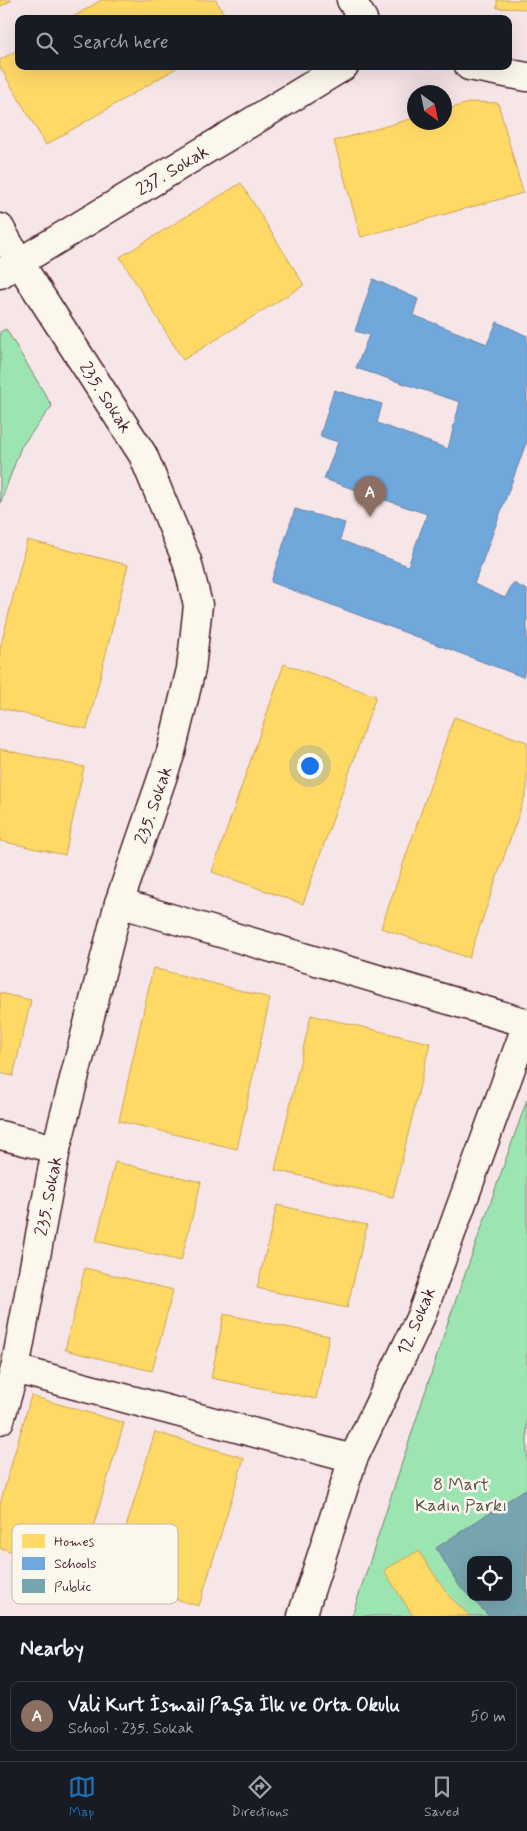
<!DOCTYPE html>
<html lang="en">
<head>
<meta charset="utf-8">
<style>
  body { margin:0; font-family:Mynerve,sans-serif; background:#20242c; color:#f1f3f6 }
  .controls { position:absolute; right:15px; bottom:15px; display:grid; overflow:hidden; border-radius:10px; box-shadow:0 5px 20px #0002 }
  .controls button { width:45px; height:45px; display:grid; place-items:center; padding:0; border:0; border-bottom:1px solid #363941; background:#171b24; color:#f1f3f6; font:25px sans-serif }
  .compass { position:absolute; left:407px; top:85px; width:45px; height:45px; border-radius:50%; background:#171b24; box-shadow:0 5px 20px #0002; rotate:147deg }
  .you { position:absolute; left:309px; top:765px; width:18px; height:18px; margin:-12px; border:4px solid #fff; border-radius:50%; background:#1a73e8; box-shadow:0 0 0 8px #1a73e833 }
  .badge { display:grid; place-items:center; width:32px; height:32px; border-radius:50%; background:#1f6fb2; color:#fff; font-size:16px; font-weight:700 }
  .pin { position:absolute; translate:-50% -41px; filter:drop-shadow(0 1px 2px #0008) }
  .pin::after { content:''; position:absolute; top:26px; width:18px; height:15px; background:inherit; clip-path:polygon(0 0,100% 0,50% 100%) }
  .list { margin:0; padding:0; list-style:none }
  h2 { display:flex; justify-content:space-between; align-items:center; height:65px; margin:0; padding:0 20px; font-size:21px }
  h2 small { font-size:16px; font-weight:400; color:#9ea1a6 }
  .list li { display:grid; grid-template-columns:32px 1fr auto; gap:15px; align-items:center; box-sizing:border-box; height:70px; margin:0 10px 10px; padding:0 10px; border:1px solid #363941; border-radius:10px }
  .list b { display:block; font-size:19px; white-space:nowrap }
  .list p { margin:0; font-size:16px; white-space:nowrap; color:#9ea1a6 }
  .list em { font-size:16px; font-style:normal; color:#9ea1a6 }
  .icon { flex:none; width:28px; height:28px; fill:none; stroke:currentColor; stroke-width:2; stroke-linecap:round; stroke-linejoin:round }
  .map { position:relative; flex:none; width:527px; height:1616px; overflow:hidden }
  .search { position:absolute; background:#171b24; box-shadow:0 5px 20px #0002; left:15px; right:15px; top:15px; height:55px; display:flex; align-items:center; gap:12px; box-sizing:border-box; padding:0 18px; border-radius:10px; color:#9ea1a6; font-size:19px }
  .sheet { height:145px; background:#171b24 }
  nav { display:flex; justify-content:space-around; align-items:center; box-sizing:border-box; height:70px; border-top:1px solid #363941; background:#171b24; font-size:14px; color:#9ea1a6 }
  nav a { display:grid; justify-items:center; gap:2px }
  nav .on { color:#1f6fb2 }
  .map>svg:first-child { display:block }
  .green { fill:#9ce5b3; stroke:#73826f; fill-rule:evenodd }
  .homes { fill:#ffd966; stroke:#c9a154 }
  .schools { fill:#6fa8dc; stroke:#647fa7 }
  .public { fill:#76a5af; stroke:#697d87; fill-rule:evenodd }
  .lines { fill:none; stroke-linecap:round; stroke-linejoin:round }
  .minor-casing { stroke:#4a1f2b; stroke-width:31 }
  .minor { stroke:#fbf7ec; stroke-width:28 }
  .labels { text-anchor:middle; stroke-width:5; stroke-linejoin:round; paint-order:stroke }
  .street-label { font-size:18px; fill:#4a1f2b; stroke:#fbf7ec }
  .park-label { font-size:18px; fill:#5e504d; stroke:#fbf7ec }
  .key { fill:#fbf7ec; stroke:#c6b6b2; stroke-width:1 }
  .key-label { font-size:14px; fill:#4a1f2b }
</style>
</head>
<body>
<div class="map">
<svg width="527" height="1616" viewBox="0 0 527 1616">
  <rect width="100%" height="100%" fill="#f7e6e8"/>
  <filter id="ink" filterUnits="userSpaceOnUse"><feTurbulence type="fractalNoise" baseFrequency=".02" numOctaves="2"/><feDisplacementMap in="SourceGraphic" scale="10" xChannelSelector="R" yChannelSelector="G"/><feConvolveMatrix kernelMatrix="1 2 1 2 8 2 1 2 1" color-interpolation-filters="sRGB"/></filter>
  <g filter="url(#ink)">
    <g class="green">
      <path d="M 6,329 L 52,406 L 21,447 L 0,504 L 0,332 Z"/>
      <path d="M 527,1100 L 527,1616 L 352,1616 L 447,1325 ZM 471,1560 L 508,1560 L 508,1597 L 471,1597 Z"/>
    </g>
    <g class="homes">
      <path d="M 0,0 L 12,0 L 0,7 Z"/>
      <path d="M 101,0 L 216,0 L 227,19 L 70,19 Z"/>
      <path d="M 497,0 L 527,0 L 527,9 L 497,8 Z"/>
      <path d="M 19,49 L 19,66 L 180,66 L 46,145 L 0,67 L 0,60 Z"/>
      <path d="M 472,102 L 498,103 L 523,193 L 361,237 L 334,141 L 414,118 L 414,122 L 444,122 L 444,110 Z"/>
      <path d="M 241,183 L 304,285 L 183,360 L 120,257 Z"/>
      <path d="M 27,540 L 128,565 L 87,729 L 0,708 L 0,649 Z"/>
      <path d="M 284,664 L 376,696 L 303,904 L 212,872 Z"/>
      <path d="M 454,717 L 527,742 L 527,790 L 469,958 L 381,928 Z"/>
      <path d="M 0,749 L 84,767 L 65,855 L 0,841 Z"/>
      <path d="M 153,968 L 270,998 L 237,1149 L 119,1121 Z"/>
      <path d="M 0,993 L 31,1000 L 13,1076 L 0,1073 Z"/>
      <path d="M 311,1015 L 430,1043 L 393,1197 L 275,1170 Z"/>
      <path d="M 115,1162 L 201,1182 L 181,1261 L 96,1241 Z"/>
      <path d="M 277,1205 L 367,1225 L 347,1308 L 257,1288 Z"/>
      <path d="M 85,1268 L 173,1290 L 152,1371 L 65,1350 Z"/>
      <path d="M 224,1314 L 329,1336 L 316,1399 L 211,1378 Z"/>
      <path d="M 31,1396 L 124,1423 L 80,1571 L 0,1548 L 0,1504 Z"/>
      <path d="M 155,1432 L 244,1458 L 199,1606 L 110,1580 Z"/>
      <path d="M 418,1551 L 450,1597 L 470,1616 L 413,1616 L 384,1570 Z"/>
    </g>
    <path class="schools" d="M 373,279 L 418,299 L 413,315 L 487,344 L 497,322 L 527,336 L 527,441 L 474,584 L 505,598 L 513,583 L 527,590 L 527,664 L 523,677 L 271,582 L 295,509 L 345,523 L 340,540 L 408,566 L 427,514 L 324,479 L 338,442 L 320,436 L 334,390 L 382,404 L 377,423 L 448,449 L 460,402 L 356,368 L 369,335 L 355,331 Z"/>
    <path class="public" d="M 527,1488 L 527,1616 L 489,1616 L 460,1587 L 436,1548 ZM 471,1560 L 508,1560 L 508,1597 L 471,1597 Z"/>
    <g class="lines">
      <g class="minor-casing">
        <g id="minor">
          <path d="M 351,0 L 363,19"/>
          <path d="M 469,66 L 527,77"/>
          <path d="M 0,228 L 19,262 L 143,455 L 187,561 L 198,605 L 191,669 L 171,752 L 119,903 L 56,1149 L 15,1369 L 0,1420"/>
          <path d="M 0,274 L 344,66"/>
          <path d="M 119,903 L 527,1023"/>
          <path d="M 0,1135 L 56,1149"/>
          <path d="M 15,1369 L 353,1459"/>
          <path d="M 302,1616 L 353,1459 L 421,1316 L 527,1024"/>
        </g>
      </g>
      <use href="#minor" class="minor"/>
    </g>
  </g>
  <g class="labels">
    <g class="street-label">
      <text transform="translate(172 170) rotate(-31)" y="6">237. Sokak</text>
      <text transform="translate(106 397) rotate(57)" y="6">235. Sokak</text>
      <text transform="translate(153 805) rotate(-71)" y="6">235. Sokak</text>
      <text transform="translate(48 1196) rotate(-79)" y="6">235. Sokak</text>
      <text transform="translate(416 1321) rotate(-67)" y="6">12. Sokak</text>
    </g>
    <g class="park-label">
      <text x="461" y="1490">8 Mart<tspan x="461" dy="21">Kadın Parkı</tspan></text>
    </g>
  </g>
  <rect x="12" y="1524" width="166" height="80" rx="8" class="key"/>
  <rect x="22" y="1534" width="23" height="14" fill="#ffd966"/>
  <rect x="22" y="1557" width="23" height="13" fill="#6fa8dc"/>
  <rect x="22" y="1579" width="23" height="14" fill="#76a5af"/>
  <g class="key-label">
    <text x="54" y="1546">Homes</text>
    <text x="54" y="1568">Schools</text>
    <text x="54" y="1591">Public</text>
  </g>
</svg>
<div class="controls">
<button><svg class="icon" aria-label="locate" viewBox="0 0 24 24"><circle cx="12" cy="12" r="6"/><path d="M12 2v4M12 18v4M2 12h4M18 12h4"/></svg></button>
</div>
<svg class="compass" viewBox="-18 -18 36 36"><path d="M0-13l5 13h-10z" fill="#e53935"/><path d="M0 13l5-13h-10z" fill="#9ea1a6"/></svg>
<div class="you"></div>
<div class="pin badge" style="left:370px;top:517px;background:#8d6e63">A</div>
<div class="search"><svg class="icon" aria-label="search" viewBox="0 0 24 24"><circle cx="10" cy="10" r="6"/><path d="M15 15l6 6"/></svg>Search here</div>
</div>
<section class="sheet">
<h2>Nearby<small></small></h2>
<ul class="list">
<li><span class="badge" style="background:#8d6e63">A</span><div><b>Vali Kurt İsmail Paşa İlk ve Orta Okulu</b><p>School · 235. Sokak</p></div><em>50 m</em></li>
</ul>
</section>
<nav>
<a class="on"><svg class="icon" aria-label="map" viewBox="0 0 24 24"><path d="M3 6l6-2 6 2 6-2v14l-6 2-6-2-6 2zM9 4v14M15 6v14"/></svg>Map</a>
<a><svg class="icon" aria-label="directions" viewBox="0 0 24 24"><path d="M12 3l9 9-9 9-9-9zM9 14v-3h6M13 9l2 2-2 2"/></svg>Directions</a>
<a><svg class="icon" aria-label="saved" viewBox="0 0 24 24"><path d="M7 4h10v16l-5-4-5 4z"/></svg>Saved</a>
</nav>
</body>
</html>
